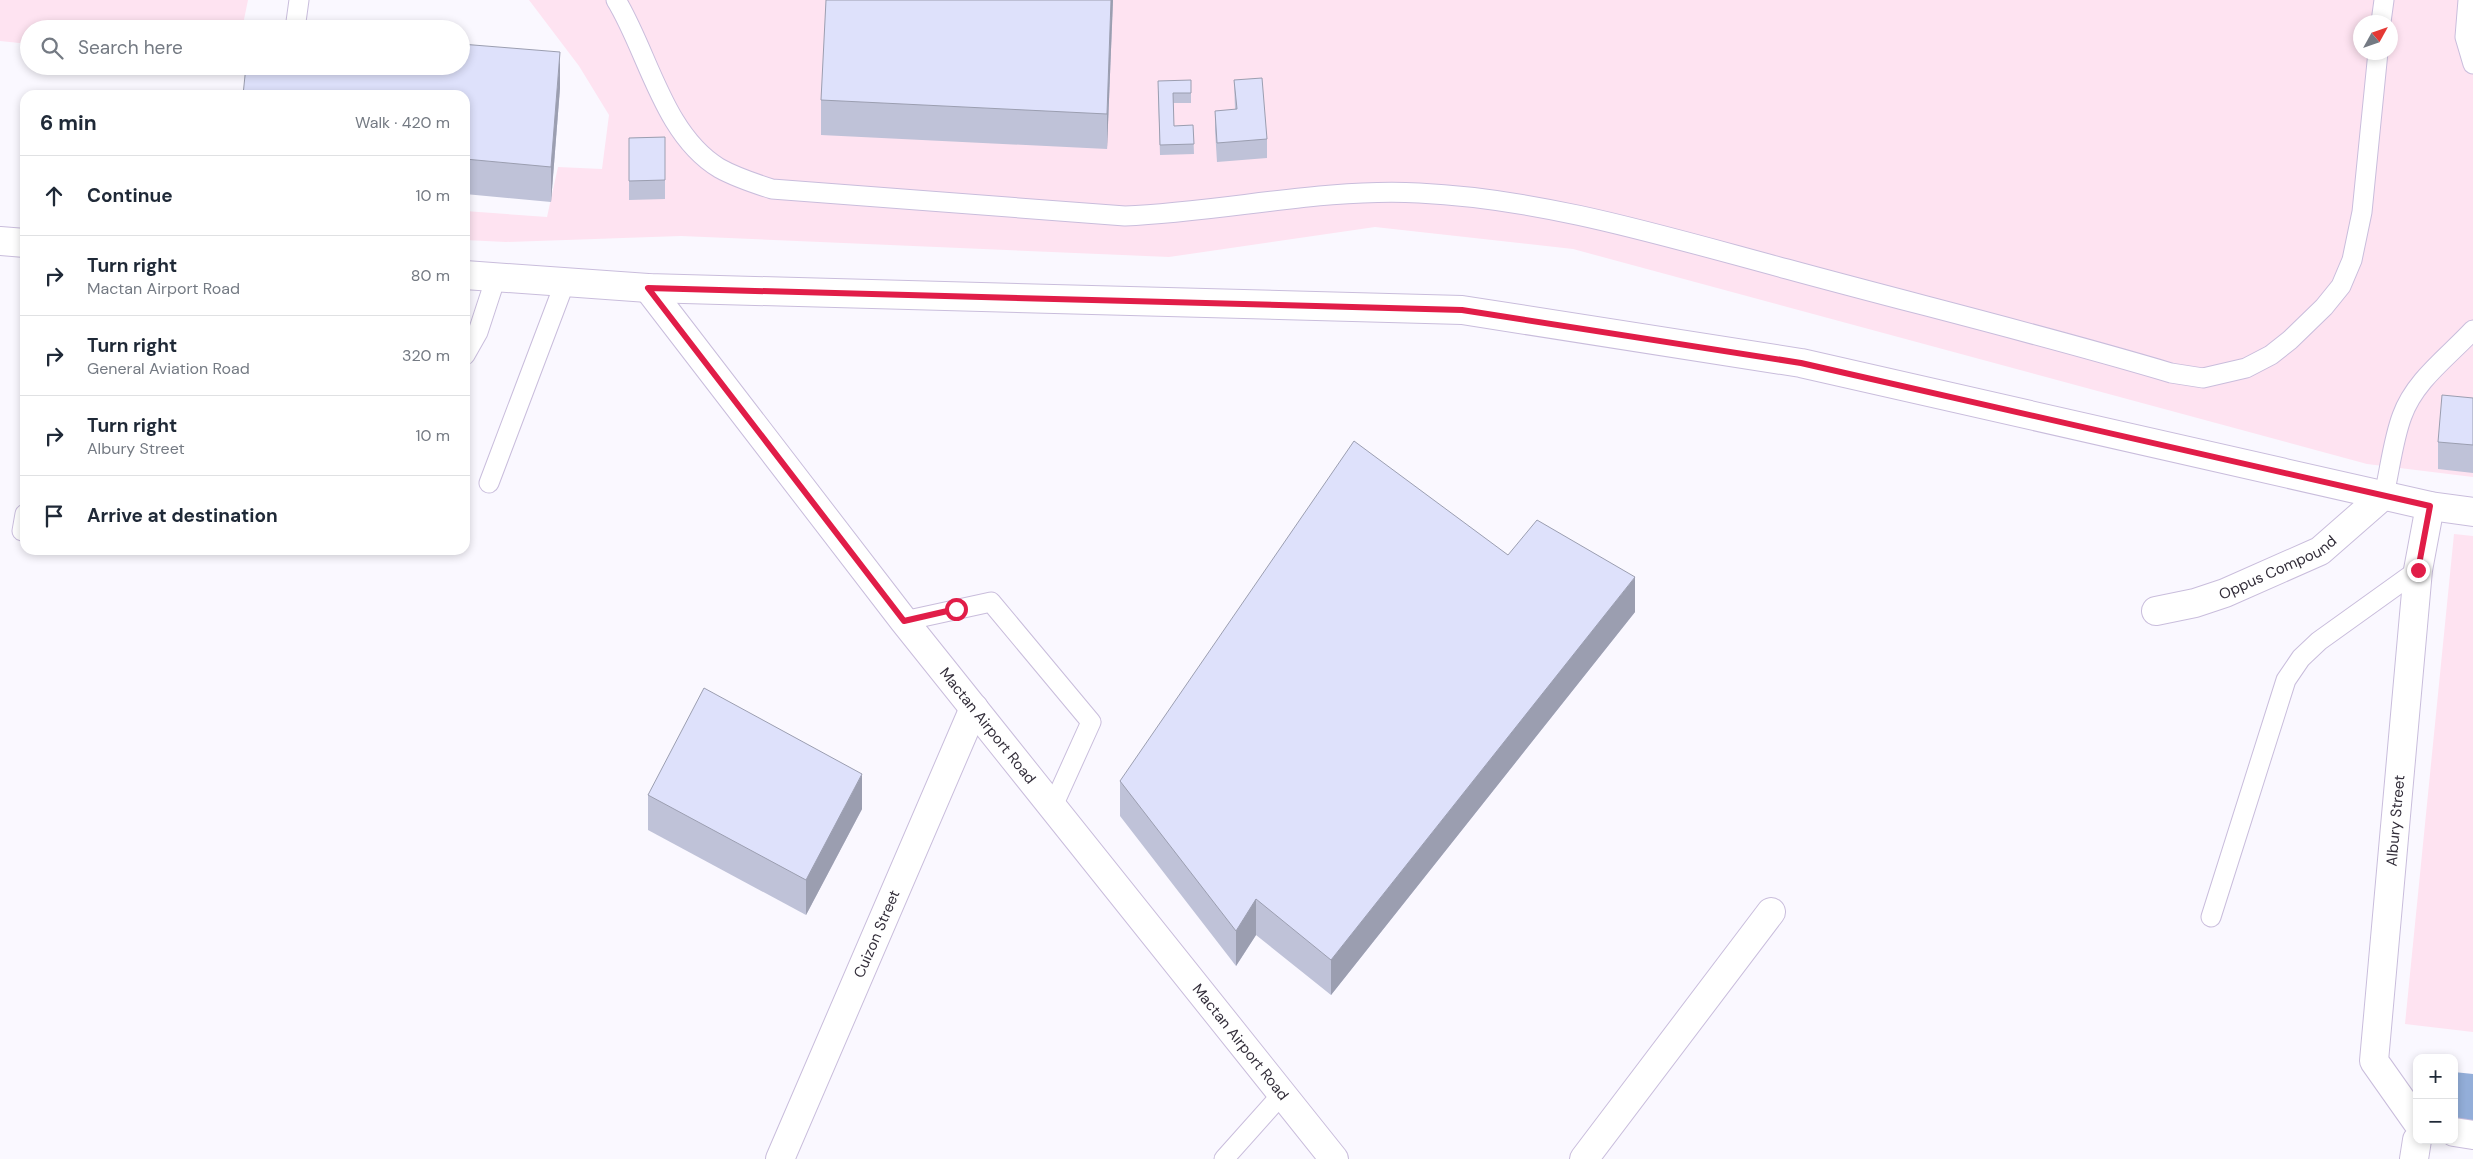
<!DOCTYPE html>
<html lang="en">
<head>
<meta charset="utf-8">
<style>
  body { margin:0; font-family:"DM Sans",sans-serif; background:#f2f2f3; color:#1f2937 }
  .controls { position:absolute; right:15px; bottom:15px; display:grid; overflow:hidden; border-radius:10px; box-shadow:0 2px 8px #0003 }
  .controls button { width:45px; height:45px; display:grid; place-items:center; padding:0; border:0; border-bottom:1px solid #e0e1e3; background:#fff; color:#1f2937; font:25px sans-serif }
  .compass { position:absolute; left:2353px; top:15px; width:45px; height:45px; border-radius:50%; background:#fff; box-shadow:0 2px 8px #0003; rotate:50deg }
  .stop { position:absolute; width:15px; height:15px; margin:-11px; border:4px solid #e11d48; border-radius:50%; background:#fff }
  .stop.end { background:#e11d48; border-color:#fff; box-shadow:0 1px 5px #0008 }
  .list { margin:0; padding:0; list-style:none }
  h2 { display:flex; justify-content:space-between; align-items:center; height:65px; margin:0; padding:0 20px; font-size:21px }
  h2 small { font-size:16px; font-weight:400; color:#747a83 }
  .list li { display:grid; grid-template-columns:32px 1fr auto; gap:15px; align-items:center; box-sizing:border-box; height:80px; padding:0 20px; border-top:1px solid #e0e1e3 }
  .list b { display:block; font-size:19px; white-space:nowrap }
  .list p { margin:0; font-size:16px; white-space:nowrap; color:#747a83 }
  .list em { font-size:16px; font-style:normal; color:#747a83 }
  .icon { flex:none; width:28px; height:28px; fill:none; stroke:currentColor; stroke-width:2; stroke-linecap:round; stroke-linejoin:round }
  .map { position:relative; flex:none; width:2473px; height:1159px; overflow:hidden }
  .search { position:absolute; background:#fff; box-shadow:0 2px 8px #0003; left:20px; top:20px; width:450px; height:55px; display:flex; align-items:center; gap:12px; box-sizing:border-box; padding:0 18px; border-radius:28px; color:#747a83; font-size:19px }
  .panel { position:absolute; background:#fff; box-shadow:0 2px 8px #0003; left:20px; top:90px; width:450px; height:465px; border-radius:15px }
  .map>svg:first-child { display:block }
  .green { fill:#fee3f1; fill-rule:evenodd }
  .water { fill:#93aed9 }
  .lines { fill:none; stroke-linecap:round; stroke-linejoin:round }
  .service-casing { stroke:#c9bddc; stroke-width:21 }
  .minor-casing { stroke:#c9bddc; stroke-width:30 }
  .secondary-casing { stroke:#c9bddc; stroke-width:30 }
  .service { stroke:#fff; stroke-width:19 }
  .minor { stroke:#fff; stroke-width:28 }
  .secondary { stroke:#fff; stroke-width:28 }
  .wall { fill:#bfc2d8 }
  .shaded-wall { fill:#9b9eb0 }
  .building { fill:#dee1fb; stroke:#9b9eb0 }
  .route { stroke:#e11d48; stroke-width:6 }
  .labels { text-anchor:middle; stroke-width:4; stroke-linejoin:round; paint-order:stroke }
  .street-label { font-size:15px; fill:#332e3a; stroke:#fff }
</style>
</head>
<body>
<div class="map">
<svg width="2473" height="1159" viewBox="0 0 2473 1159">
  <rect width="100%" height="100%" fill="#faf8ff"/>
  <g class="green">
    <path d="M 0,0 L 248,0 L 242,29 L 29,29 L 29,44 L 0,41 Z"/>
    <path d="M 529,0 L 2473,0 L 2473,477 L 2367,464 L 1573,249 L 1375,227 L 1169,257 L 681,236 L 506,242 L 465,240 L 465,211 L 547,217 L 558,167 L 602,169 L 609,115 L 579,66 ZM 2360,22 L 2390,22 L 2390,52 L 2360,52 Z"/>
    <path d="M 2454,534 L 2473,536 L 2473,1032 L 2405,1024 Z"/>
  </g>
  <path class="water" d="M 2454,1072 L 2473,1074 L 2473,1124 L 2463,1123 L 2454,1117 Z"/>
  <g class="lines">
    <g class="service-casing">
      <g id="service">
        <path d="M 616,0 C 648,52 663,134 719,168 C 735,177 753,183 772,189 L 1125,216 C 1224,212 1320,188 1419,193 C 1545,199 1667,237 1787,269 C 1915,304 2044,335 2171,373 L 2203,378 L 2246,368 L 2271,355 L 2290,340 L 2324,307 L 2341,286 L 2352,260 L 2362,212 L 2378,52"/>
        <path d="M 2468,0 L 2465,37 L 2473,64"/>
        <path d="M 2381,22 L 2384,0"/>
        <path d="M 295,29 L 299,0"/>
        <path d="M 465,355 L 478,332 L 496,277"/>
        <path d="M 489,483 L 565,282"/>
        <path d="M 2384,495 C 2390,469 2393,440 2402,416 C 2415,380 2448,357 2473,330"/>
        <path d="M 22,531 L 25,514"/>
        <path d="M 904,621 L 991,602 L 1091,722 L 1053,806"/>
        <path d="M 2211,917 L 2286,680 L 2301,658 L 2319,641 L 2418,570"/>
        <path d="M 1224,1159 L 1282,1094"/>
      </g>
    </g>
    <g class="minor-casing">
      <g id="minor">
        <path id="s1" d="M 2156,611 L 2195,603 L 2225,593 L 2320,551 L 2384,495"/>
        <path id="s2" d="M 2417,1122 L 2374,1061 L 2418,570 L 2430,506"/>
        <path d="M 2454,1132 L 2473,1135"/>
        <path id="s3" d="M 780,1159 L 974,708"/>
        <path d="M 1584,1159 L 1771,912"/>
        <path d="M 2414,1159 L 2417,1140"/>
      </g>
    </g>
    <g class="secondary-casing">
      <g id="secondary">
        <path d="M 0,241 L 25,243"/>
        <path d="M 465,275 L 648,288 L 1462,310 L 1801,363 L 2430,506 L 2473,512"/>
        <path id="s4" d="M 648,288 L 904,621 L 1334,1159"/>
      </g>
    </g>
    <use href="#service" class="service"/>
    <use href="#minor" class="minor"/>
    <use href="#secondary" class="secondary"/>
  </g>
  <g class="wall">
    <path d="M 1113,0 L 1107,149 L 821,135 L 821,100 Z"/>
    <path d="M 1191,80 L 1191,103 L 1173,103 L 1174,126 L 1193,125 L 1194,154 L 1160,155 L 1158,91 Z"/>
    <path d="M 1234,80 L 1267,139 L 1267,158 L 1217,162 L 1215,130 L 1215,111 L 1235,110 Z"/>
    <path d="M 560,88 L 551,202 L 465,194 L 465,95 Z"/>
    <path d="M 665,137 L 665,199 L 629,200 L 629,138 Z"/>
    <path d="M 2473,398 L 2473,473 L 2438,469 L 2438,442 Z"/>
    <path d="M 1508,555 L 1635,612 L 1331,995 L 1256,935 L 1236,966 L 1120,816 L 1120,781 Z"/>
    <path d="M 648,795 L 862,809 L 806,915 L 648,830 Z"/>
  </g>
  <g class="shaded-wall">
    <path d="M 1111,0 L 1113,0 L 1107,149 L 1107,114 Z"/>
    <path d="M 560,52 L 560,88 L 551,202 L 551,167 Z"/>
    <path d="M 1635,577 L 1635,612 L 1331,995 L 1331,960 Z"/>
    <path d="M 862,774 L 862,809 L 806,915 L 806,880 Z"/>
    <path d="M 1256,899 L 1256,935 L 1236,966 L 1236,931 Z"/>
  </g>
  <g class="building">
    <path d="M 826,0 L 1111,0 L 1107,114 L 821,100 Z"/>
    <path d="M 249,26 L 284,29 L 249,29 Z"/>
    <path d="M 461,44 L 560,52 L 551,167 L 465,159 L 465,95 L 243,95 L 246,66 L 461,66 Z"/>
    <path d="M 1262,78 L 1267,139 L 1217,143 L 1215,111 L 1237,109 L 1234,80 Z"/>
    <path d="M 1191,80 L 1191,93 L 1173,93 L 1174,126 L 1193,125 L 1194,144 L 1160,145 L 1158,81 Z"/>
    <path d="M 665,137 L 665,180 L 629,181 L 629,138 Z"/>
    <path d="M 2442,395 L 2473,398 L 2473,445 L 2438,442 Z"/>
    <path d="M 1354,441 L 1508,555 L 1537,520 L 1635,577 L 1331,960 L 1256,899 L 1236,931 L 1120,781 Z"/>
    <path d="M 704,688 L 862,774 L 806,880 L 648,795 Z"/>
  </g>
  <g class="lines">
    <path class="route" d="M 956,609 L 904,621 L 648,288 L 1462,310 L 1801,363 L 2430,506 L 2418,570"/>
  </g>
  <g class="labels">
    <g class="street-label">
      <text dy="5" stroke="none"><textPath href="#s1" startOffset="130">Oppus Compound</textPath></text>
      <text dy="5" stroke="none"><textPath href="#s4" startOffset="554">Mactan Airport Road</textPath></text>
      <text dy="5" stroke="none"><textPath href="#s2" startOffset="316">Albury Street</textPath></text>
      <text dy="5" stroke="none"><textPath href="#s3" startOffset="245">Cuizon Street</textPath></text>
      <text dy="5" stroke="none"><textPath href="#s4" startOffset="959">Mactan Airport Road</textPath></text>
    </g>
  </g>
</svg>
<div class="controls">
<button>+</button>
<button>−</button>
</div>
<svg class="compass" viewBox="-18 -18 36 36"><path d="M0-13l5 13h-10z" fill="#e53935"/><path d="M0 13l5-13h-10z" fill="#747a83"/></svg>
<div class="stop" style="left:956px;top:609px"></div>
<div class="stop end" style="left:2418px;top:570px"></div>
<div class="search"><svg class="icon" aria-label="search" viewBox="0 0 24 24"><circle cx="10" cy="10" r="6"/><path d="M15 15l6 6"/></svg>Search here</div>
<section class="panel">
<h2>6 min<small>Walk · 420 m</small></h2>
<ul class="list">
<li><svg class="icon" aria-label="ahead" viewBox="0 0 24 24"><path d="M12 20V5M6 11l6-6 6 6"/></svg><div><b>Continue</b></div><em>10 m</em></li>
<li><svg class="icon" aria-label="right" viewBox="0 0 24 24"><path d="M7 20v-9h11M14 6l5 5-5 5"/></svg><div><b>Turn right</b><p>Mactan Airport Road</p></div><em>80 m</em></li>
<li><svg class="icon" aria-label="right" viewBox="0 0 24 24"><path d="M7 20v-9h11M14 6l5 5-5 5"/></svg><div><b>Turn right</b><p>General Aviation Road</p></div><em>320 m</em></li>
<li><svg class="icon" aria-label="right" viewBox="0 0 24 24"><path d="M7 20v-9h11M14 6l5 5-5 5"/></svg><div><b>Turn right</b><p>Albury Street</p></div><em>10 m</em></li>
<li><svg class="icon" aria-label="arrive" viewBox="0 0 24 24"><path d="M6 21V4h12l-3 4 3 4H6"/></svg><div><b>Arrive at destination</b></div></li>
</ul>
</section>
</div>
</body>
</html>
